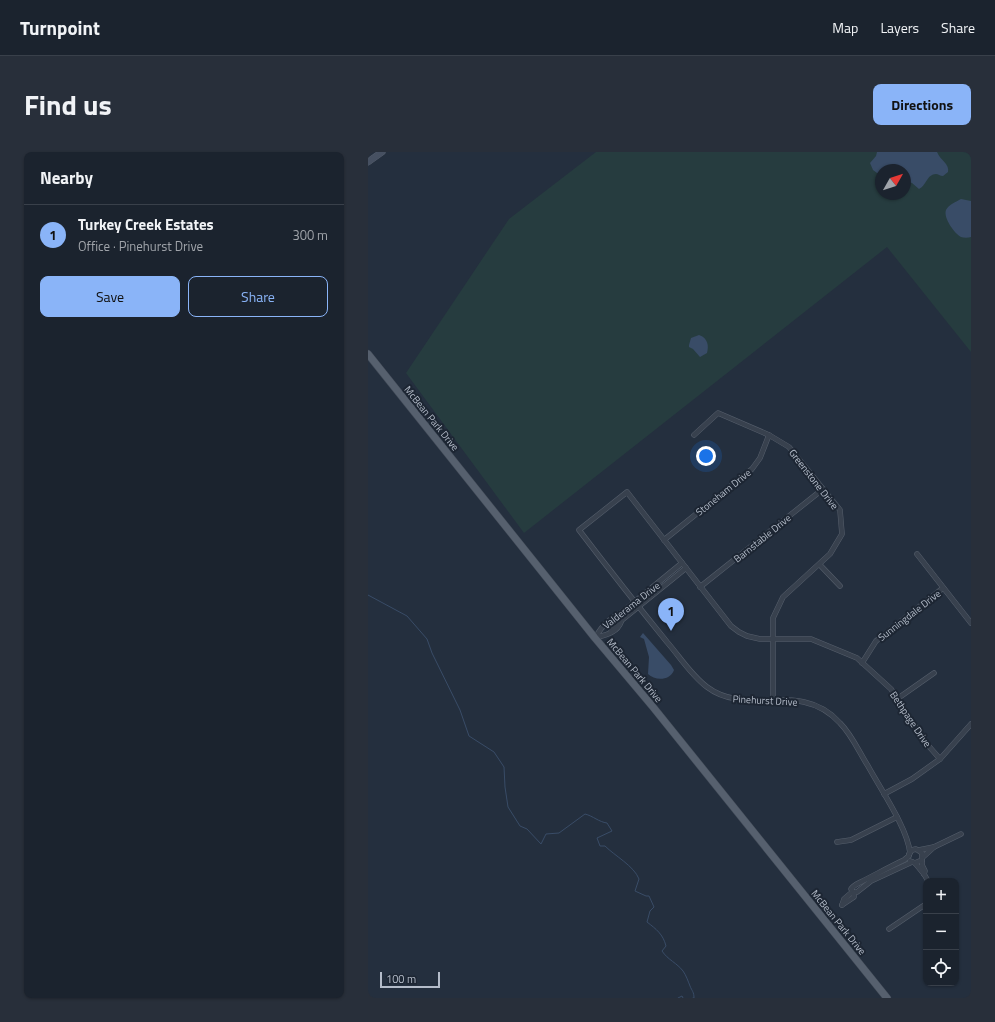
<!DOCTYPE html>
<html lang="en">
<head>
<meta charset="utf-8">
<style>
  body { margin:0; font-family:"Titillium Web",sans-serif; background:#282f3a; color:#f1f3f6 }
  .controls { position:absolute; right:12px; bottom:12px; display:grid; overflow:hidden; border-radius:8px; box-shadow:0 1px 3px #0004 }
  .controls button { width:36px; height:36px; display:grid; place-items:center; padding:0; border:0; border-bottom:1px solid #39404a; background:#1b232e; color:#f1f3f6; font:20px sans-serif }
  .compass { position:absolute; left:507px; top:12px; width:36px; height:36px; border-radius:50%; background:#1b232e; box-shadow:0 1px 3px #0004; rotate:51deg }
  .scale { position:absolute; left:12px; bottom:10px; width:60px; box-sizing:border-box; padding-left:4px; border:2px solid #b4bcc9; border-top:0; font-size:11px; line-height:14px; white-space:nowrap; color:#b4bcc9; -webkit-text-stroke:3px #1d2633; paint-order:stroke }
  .you { position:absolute; left:338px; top:304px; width:14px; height:14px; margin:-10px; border:3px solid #fff; border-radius:50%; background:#1a73e8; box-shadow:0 0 0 6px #1a73e833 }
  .badge { display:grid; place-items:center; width:26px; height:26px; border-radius:50%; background:#8ab4f8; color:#111; font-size:13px; font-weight:700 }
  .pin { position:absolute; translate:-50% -33px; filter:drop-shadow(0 1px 2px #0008) }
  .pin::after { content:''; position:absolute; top:21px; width:14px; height:12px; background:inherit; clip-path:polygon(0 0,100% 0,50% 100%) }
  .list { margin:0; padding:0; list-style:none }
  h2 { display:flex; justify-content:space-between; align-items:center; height:52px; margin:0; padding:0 16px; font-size:17px }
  h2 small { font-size:13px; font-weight:400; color:#a0a4aa }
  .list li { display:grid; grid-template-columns:26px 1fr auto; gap:12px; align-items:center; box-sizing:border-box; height:60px; padding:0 16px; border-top:1px solid #39404a }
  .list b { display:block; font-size:15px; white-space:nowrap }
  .list p { margin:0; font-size:13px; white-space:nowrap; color:#a0a4aa }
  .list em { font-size:13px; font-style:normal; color:#a0a4aa }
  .actions { display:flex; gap:8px; padding:12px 16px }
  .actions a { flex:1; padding:9px 0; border:1px solid #8ab4f8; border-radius:8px; text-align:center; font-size:14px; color:#8ab4f8 }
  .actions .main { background:#8ab4f8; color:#111 }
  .icon { flex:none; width:22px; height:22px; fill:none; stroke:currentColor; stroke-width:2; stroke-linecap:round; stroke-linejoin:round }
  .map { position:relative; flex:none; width:603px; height:846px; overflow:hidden; border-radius:8px }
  header { display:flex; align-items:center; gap:24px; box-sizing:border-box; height:56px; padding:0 20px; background:#1b232e; border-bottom:1px solid #39404a }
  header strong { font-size:19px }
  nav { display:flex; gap:22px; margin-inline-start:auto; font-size:14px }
  .intro { display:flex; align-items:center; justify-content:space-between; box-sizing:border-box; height:96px; padding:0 24px }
  h1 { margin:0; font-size:28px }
  .button { padding:10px 18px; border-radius:8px; background:#8ab4f8; color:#111; font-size:14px; font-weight:700 }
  main { display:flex; gap:24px; padding:0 24px }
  aside { flex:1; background:#1b232e; border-radius:8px; box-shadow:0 1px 3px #0004 }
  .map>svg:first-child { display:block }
  .green { fill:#263c3f; fill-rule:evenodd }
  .water { fill:#394c67 }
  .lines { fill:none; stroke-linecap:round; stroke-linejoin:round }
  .stream { stroke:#394c67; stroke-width:1 }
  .street-casing { stroke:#565f6c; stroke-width:5.5 }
  .secondary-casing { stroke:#565f6c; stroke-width:7 }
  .primary-casing { stroke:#414a57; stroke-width:8 }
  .street { stroke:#38414e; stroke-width:4.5 }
  .secondary { stroke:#465061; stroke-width:6 }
  .primary { stroke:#56606e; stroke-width:7 }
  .labels { text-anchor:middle; stroke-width:4; stroke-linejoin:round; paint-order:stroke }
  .street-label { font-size:10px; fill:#b4bcc9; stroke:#1d2633 }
</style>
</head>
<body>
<header>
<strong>Turnpoint</strong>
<nav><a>Map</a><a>Layers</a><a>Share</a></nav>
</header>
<div class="intro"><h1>Find us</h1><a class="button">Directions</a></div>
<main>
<aside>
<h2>Nearby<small></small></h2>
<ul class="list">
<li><span class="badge">1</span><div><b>Turkey Creek Estates</b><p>Office · Pinehurst Drive</p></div><em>300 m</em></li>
</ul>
<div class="actions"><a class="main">Save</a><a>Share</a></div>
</aside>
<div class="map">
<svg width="603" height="846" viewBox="0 0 603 846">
  <rect width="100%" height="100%" fill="#242f3e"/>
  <path class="green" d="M 228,0 L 603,0 L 603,200 L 519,95 L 156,381 L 38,221 L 141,67 ZM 513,18 L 537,18 L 537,42 L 513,42 Z"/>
  <g class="water">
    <path d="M 509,0 L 569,0 C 572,8 582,12 580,20 L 575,24 C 572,24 570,22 568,22 C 559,22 558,34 551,37 L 544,31 L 537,29 L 537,18 L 513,18 L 513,24 L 505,18 L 502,11 L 508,4 Z"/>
    <path d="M 593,47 L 603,49 L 603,85 C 600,86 596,86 593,85 C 587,82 575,66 578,58 C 581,52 588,50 593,47 Z"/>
    <path d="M 331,183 C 340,186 341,194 339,201 L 332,205 L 325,197 L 321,195 L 321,193 L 323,186 Z"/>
    <path d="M 275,481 L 303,513 L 306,518 C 302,529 287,529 280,522 L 281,505 L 276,487 L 272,485 Z"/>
  </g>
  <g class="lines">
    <g class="stream">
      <path d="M 0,443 L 39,464 L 59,487 L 64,501 L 92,558 L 101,584 L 126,600 L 136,615 L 137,635 L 140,655 L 152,674 L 159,677 L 173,692 L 178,682 L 191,681 L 217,662 C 225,664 231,670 239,671 L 244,679 L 229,686 L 232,694 L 237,694 C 247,704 266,714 271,727 L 267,739 L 278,744 L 281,744 L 286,755 L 282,759 L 279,770 C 288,777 295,782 298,794 L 294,799 C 300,808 309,811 315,819 C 318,823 320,829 322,834 C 324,839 326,840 326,846 L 325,846"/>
      <path d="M 310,846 L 314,844 L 315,846"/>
    </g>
    <g class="street-casing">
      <g id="street">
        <path d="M 326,283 L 350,261 L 401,283 L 421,295 L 472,358 L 474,382 L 462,402 L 415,445 L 405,466 L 405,548"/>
        <path d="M 296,388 L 384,317 L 392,306 L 401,283"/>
        <path d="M 549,402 L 603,471"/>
        <path d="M 452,413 L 472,434"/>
        <path d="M 332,435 L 455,337"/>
        <path d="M 243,480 L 244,476 L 318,416"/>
        <path d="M 227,486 C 236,471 239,469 253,461 L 314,411"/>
        <path d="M 227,486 C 237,483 249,481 253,470"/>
        <path d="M 494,511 L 508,489 L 575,436"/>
        <path d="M 529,547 L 566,521"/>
        <path d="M 516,642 L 544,627 L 572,607 L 603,572"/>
        <path d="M 469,690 L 483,688 L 529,665"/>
        <path d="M 551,698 L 566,695 L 593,682"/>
        <path d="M 542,701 C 540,677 512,636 500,614 C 491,600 484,583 472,571 C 463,561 450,553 436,550 C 404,543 368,557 339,535 C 323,523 312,505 299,490 C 269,453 240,416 211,378 L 259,340 L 363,474 L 371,480 L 379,484 L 392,487 L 443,487 L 489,506 L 523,537 L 558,591 L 572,607"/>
        <path d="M 541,702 L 544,698 L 548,697 L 554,701 L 554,713 L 557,719 L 556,722"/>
        <path d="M 555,705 L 566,695"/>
        <path d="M 542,709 L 547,711 L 554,708"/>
        <path d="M 547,711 L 556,722 L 560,729"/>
        <path d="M 486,741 L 483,737 C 486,733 489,732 493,730 C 507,723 521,715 536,708 L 541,704"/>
        <path d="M 474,753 L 476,747 L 483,741 L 489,740 L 503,729 L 544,710"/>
        <path d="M 474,753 L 486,745 L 486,741"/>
        <path d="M 521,777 L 558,752"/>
      </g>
    </g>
    <g class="secondary-casing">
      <path id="secondary" d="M 0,10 L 14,0"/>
    </g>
    <g class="primary-casing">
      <path id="primary" d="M 0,202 L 227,486 L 285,555 L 519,846"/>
    </g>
    <use href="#street" class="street"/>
    <use href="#secondary" class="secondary"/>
    <use href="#primary" class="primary"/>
  </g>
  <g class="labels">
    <g class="street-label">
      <text transform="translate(64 266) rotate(51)" y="4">McBean Park Drive</text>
      <text transform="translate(446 327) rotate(52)" y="4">Greenstone Drive</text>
      <text transform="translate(355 340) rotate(-39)" y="4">Stoneham Drive</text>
      <text transform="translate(394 386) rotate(-39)" y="4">Barnstable Drive</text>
      <text transform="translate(263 453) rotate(-38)" y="4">Valderama Drive</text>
      <text transform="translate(541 463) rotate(-38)" y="4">Sunningdale Drive</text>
      <text transform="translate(267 518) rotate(50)" y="4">McBean Park Drive</text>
      <text transform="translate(397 548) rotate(3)" y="4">Pinehurst Drive</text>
      <text transform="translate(543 567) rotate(56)" y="4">Bethpage Drive</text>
      <text transform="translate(471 770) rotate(51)" y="4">McBean Park Drive</text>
    </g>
  </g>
</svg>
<div class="controls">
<button>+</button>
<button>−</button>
<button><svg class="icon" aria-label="locate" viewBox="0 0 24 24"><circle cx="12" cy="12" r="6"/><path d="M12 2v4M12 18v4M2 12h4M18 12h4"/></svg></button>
</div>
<svg class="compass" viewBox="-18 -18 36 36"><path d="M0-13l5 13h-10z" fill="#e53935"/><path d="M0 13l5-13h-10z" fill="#a0a4aa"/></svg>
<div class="scale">100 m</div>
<div class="you"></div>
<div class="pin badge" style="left:303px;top:479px">1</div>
</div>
</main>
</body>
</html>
